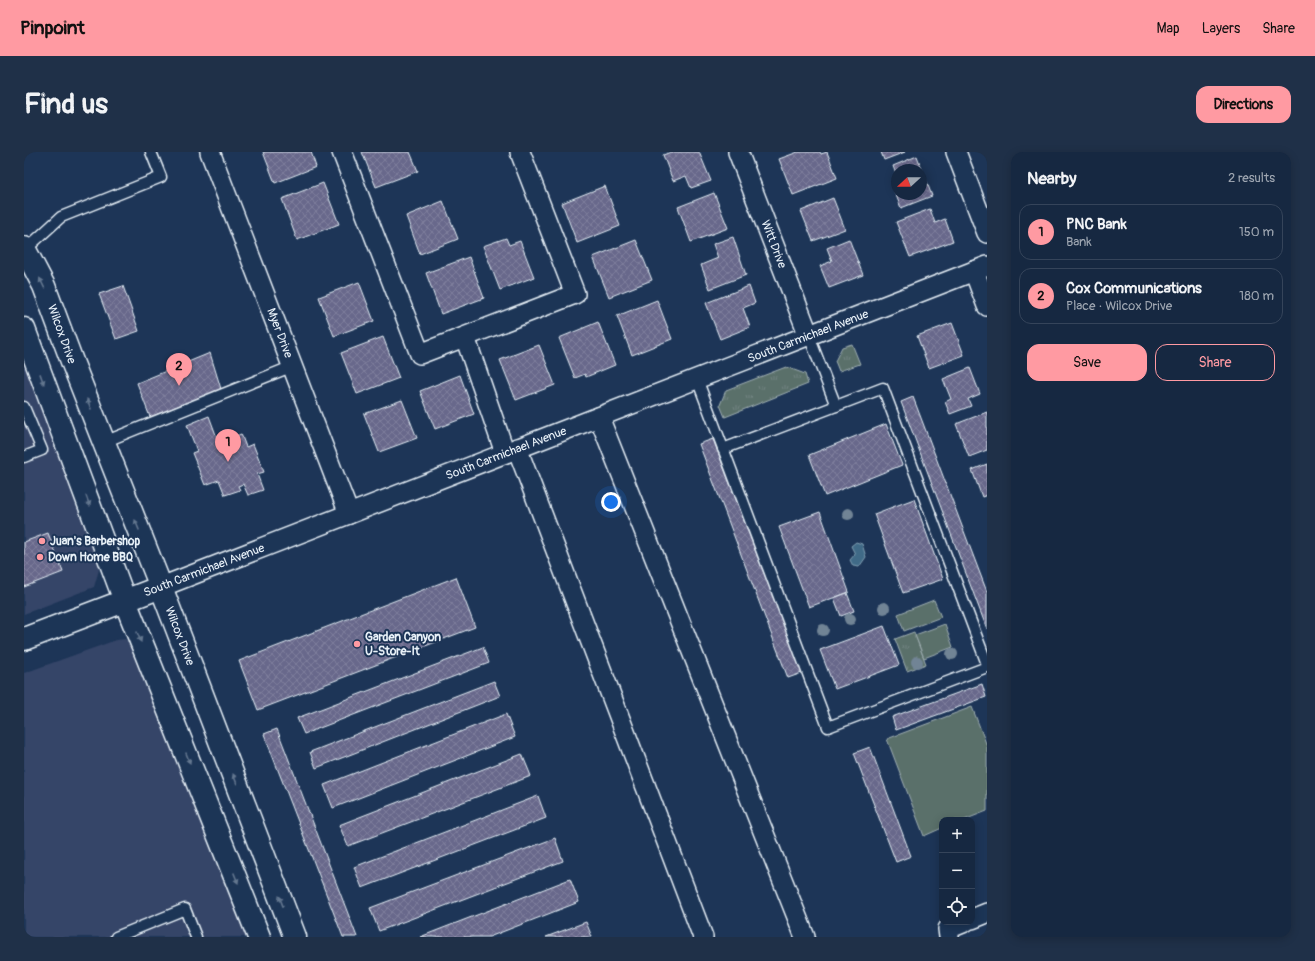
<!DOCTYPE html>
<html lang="en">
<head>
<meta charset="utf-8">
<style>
  body { margin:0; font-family:Pangolin,sans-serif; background:#1f3048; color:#f1f3f6 }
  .controls { position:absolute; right:12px; bottom:12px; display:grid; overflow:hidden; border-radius:8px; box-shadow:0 2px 10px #0003 }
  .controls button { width:36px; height:36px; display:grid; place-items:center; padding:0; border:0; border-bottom:1px solid #35445a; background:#162841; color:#f1f3f6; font:20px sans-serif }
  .compass { position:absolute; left:867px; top:12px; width:36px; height:36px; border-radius:50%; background:#162841; box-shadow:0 2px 10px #0003; rotate:249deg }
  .you { position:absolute; left:587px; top:350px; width:14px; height:14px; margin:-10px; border:3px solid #fff; border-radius:50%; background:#1a73e8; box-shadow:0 0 0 6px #1a73e833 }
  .badge { display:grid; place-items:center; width:26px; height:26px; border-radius:50%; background:#ff9aa2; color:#111; font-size:13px; font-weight:700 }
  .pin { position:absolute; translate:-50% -33px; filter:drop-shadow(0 1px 2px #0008) }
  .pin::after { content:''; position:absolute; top:21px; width:14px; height:12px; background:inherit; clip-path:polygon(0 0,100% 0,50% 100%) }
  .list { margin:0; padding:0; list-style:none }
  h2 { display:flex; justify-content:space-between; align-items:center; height:52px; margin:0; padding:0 16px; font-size:17px }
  h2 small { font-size:13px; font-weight:400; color:#9ea6b1 }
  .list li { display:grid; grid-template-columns:26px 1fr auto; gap:12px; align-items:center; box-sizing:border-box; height:56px; margin:0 8px 8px; padding:0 8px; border:1px solid #35445a; border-radius:12px }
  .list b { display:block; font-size:15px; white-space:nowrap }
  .list p { margin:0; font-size:13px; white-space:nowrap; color:#9ea6b1 }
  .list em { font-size:13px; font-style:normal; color:#9ea6b1 }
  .actions { display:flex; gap:8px; padding:12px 16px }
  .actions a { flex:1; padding:9px 0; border:1px solid #ff9aa2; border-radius:12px; text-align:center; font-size:14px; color:#ff9aa2 }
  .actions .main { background:#ff9aa2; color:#111 }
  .icon { flex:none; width:22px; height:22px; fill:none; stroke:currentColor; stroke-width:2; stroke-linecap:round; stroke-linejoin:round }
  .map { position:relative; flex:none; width:963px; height:785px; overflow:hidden; border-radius:12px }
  header { display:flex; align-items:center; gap:24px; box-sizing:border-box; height:56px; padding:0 20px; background:#ff9aa2; color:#111 }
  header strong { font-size:19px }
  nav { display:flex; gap:22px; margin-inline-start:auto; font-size:14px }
  .intro { display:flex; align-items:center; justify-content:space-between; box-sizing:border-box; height:96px; padding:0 24px }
  h1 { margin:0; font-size:28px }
  .button { padding:10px 18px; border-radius:12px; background:#ff9aa2; color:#111; font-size:14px; font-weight:700 }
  main { display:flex; gap:24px; padding:0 24px }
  aside { flex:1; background:#162841; border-radius:12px; box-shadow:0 2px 10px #0003 }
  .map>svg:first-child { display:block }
  .built { fill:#344467 }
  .grass { fill:url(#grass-tufts); stroke:#a1b0b2 }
  .park { fill:#5a6f6b; stroke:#a1b0b2 }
  .water { fill:#406b87; stroke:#83a1b4 }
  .building { fill:url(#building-cross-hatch); stroke:#e8f1f8 }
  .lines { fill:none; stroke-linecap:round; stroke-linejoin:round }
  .lane-casing { stroke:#e8f1f8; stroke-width:13 }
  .street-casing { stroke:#e8f1f8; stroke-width:22 }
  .secondary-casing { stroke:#e8f1f8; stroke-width:25 }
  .lane { stroke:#1d3557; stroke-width:10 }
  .street { stroke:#1d3557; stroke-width:19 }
  .secondary { stroke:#1d3557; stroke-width:22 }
  .tree { fill:#718495 }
  .oneway { fill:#64778f }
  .poi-dot { fill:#ff9aa2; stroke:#1d3557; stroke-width:1.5 }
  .labels { text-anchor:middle; stroke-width:4; stroke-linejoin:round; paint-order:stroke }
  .street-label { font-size:12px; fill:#e8f1f8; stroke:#1d3557 }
  .poi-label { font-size:12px; font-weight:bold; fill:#e8f1f8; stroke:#1d3557; text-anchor:start }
</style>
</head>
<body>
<header>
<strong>Pinpoint</strong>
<nav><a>Map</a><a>Layers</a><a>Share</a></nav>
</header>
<div class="intro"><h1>Find us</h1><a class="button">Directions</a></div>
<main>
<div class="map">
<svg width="963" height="785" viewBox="0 0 963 785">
  <defs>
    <pattern id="grass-tufts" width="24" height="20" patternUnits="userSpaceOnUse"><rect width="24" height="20" fill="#5a6f6b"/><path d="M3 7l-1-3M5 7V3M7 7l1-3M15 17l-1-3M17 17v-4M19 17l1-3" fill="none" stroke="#728481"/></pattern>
    <pattern id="building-cross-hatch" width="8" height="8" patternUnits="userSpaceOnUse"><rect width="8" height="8" fill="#68688b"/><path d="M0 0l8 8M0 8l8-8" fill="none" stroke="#7e7e9c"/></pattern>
  </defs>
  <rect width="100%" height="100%" fill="#1d3557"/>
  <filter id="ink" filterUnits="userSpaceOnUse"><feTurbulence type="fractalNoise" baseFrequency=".025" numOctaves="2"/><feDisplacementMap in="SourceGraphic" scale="8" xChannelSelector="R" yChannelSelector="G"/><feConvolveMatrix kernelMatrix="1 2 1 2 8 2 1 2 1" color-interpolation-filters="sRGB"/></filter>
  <g filter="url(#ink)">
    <g class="built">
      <path d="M 0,205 L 77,411 L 70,435 L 0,462 Z"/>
      <path d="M 101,487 L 109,494 L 223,785 L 0,785 L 0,521 L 92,488 Z"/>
    </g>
    <g class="grass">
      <path d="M 828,192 L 836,212 L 815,219 L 811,209 L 818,195 Z"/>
      <path d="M 762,215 L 781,222 L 784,232 L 701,265 L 696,253 L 702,238 Z"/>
      <path d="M 890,480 L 902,512 L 883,519 L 871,487 Z"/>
    </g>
    <g class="park">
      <path d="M 910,448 L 917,465 L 880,479 L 874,462 Z"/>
      <path d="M 921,472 L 929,495 L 900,506 L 891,483 Z"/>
      <path d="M 948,555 L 963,594 L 963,659 L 940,668 L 918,668 L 918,676 L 900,684 L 863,587 Z"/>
    </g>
    <path class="water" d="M 832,390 L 838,392 L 842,405 L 835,415 L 829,414 L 826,408 L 831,402 L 827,394 Z"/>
    <g class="building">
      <path d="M 239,0 L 287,0 L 292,15 L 251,31 Z"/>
      <path d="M 338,0 L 386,0 L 394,19 L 352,35 Z"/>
      <path d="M 647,0 L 675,0 L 687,29 L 667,36 L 662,24 L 649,29 L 639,3 Z"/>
      <path d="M 774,0 L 796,0 L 797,2 L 803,0 L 813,26 L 769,43 L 755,7 Z"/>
      <path d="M 857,0 L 881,0 L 860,8 Z"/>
      <path d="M 893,4 L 908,44 L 877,56 L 870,38 L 873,37 L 873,42 L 897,42 L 897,18 L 873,18 L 873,25 L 869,14 Z"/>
      <path d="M 299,31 L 315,72 L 273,88 L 258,47 Z"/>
      <path d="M 581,34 L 596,74 L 553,91 L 538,51 Z"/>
      <path d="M 690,41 L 704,76 L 667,90 L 654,55 Z"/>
      <path d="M 809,46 L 821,77 L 789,89 L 777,59 Z"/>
      <path d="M 419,49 L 434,87 L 396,102 L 382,64 Z"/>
      <path d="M 906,57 L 911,71 L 921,67 L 929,89 L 886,105 L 872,70 Z"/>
      <path d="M 709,85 L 722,123 L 686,137 L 677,113 L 694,106 L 689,92 Z"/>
      <path d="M 482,86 L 485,93 L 496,89 L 510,125 L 476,138 L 459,94 Z"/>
      <path d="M 825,87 L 839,123 L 805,136 L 796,114 L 808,109 L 803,96 Z"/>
      <path d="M 612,88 L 628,128 L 585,145 L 569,105 Z"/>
      <path d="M 445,105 L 460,146 L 417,162 L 402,121 Z"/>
      <path d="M 335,130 L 350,169 L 310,184 L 295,145 Z"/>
      <path d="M 99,134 L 115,179 L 92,187 L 75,142 Z"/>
      <path d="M 725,134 L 731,151 L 719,156 L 726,175 L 696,187 L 682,151 Z"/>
      <path d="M 633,148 L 648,187 L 608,203 L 593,164 Z"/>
      <path d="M 574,170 L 591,213 L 562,225 L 561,222 L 551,226 L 535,186 Z"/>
      <path d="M 928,171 L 940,203 L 905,216 L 893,184 Z"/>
      <path d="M 359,185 L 375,226 L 333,242 L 317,201 Z"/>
      <path d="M 515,193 L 531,233 L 492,248 L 476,208 Z"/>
      <path d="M 186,201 L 197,237 L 126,265 L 113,231 Z"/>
      <path d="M 946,216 L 956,242 L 944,247 L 947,254 L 926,262 L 921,250 L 927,247 L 919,227 Z"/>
      <path d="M 436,223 L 450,262 L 411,277 L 396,239 Z"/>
      <path d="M 889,245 L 963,440 L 963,477 L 877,250 Z"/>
      <path d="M 378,248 L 393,286 L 355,300 L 340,262 Z"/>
      <path d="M 963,260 L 963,298 L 945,305 L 932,272 Z"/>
      <path d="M 185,264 L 195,291 L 217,282 L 222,295 L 229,292 L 240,320 L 233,322 L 239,338 L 224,343 L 219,332 L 214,334 L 216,338 L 201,343 L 195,328 L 181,333 L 168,301 L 173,299 L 163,273 Z"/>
      <path d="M 862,272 L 878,313 L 801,344 L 785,303 Z"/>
      <path d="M 689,287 L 778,521 L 764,526 L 675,292 Z"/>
      <path d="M 963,312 L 963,343 L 958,345 L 948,318 Z"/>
      <path d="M 890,347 L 919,427 L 879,441 L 850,362 Z"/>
      <path d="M 796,360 L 825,440 L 785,455 L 755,375 Z"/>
      <path d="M 24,381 L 39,420 L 0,435 L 0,390 Z"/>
      <path d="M 432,425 L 451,475 L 234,558 L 215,509 Z"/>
      <path d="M 823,441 L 830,459 L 817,464 L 810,446 Z"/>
      <path d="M 860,474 L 875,513 L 811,537 L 796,498 Z"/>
      <path d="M 459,495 L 465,511 L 280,582 L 273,566 Z"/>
      <path d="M 470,529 L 476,544 L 292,616 L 286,600 Z"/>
      <path d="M 958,532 L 962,545 L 872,578 L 868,565 Z"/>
      <path d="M 482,562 L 491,585 L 309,656 L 300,633 Z"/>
      <path d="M 253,577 L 333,785 L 319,785 L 240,582 Z"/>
      <path d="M 846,595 L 887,704 L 872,710 L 830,601 Z"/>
      <path d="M 498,602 L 507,624 L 324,694 L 315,673 Z"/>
      <path d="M 514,644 L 522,666 L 338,736 L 330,715 Z"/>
      <path d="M 531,686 L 539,709 L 355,779 L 346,756 Z"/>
      <path d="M 546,727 L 555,750 L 465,785 L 396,785 Z"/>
      <path d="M 562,770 L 568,785 L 522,785 Z"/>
    </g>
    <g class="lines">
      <g class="lane-casing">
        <g id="lane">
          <path d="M 1,98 L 37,65 L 137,25 L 127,0"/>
          <path d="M 785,184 L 812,254 L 859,236 L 963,512"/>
          <path d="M 673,227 L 804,575 L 963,515"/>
          <path d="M 0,255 L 18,298 L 0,305"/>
          <path d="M 80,290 L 269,214"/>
          <path d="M 699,297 L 812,254"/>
          <path d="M 92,785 L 161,757 L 172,785"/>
        </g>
      </g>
      <g class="street-casing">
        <g id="street">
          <path d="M 186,0 L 325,362"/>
          <path d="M 318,0 L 396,202 L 551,142 L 496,0"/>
          <path d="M 714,0 L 785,184"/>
          <path d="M 932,0 L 963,81"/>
          <path d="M 950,119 L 963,154"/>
          <path d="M 441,185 L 481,301"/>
          <path d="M 575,265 L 781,785"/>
          <path d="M 493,296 L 679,785"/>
          <path d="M 137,435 L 963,114"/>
          <path d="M 948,767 L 963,761"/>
          <path d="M 925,785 L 924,777 L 941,770"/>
        </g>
      </g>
      <g class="secondary-casing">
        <g id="secondary">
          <path d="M 0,96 L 20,134 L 49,212 L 137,435 L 271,785"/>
          <path d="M 0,177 L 101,449 L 235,785"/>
          <path d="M 0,487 L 137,435"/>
        </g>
      </g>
      <use href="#lane" class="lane"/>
      <use href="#street" class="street"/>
      <use href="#secondary" class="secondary"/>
    </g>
    <g class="tree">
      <circle cx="824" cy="362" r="6"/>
      <circle cx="860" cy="456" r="6"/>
      <circle cx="826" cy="467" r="6"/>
      <circle cx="799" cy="478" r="6"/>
      <circle cx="928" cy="502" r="6"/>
      <circle cx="893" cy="510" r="6"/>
    </g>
    <defs><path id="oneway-solid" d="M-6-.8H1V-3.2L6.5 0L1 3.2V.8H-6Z"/></defs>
    <g class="oneway">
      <use href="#oneway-solid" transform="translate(18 131) rotate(-116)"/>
      <use href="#oneway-solid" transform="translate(18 227) rotate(70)"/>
      <use href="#oneway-solid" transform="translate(65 252) rotate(-112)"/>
      <use href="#oneway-solid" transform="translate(64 349) rotate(70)"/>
      <use href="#oneway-solid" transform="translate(113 373) rotate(-112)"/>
      <use href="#oneway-solid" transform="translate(115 485) rotate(68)"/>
      <use href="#oneway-solid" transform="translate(164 606) rotate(68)"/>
      <use href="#oneway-solid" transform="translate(211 627) rotate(-111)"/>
      <use href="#oneway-solid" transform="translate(212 726) rotate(68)"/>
      <use href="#oneway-solid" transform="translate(257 749) rotate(-111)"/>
    </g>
  </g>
  <g class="poi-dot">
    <circle cx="18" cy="389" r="4"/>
    <circle cx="16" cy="405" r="4"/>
    <circle cx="333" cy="492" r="4"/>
  </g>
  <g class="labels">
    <g class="street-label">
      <text transform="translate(750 92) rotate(69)" y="4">Witt Drive</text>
      <text transform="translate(256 181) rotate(69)" y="4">Myer Drive</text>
      <text transform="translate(38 182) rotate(70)" y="4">Wilcox Drive</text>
      <text transform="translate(784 184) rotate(-21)" y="4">South Carmichael Avenue</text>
      <text transform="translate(482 301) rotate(-21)" y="4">South Carmichael Avenue</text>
      <text transform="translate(180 418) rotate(-21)" y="4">South Carmichael Avenue</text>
      <text transform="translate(156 484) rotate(69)" y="4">Wilcox Drive</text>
    </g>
    <g class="poi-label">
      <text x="26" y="393">Juan's Barbershop</text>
      <text x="24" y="409">Down Home BBQ</text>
      <text x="341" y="489">Garden Canyon<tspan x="341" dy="14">U-Store-It</tspan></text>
    </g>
  </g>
</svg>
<div class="controls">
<button>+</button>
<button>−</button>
<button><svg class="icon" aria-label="locate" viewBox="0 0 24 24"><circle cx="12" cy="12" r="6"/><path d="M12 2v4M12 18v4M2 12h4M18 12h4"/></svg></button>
</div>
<svg class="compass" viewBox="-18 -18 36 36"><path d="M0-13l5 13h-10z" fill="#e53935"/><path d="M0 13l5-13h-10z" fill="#9ea6b1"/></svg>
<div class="you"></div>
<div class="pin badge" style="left:204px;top:310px">1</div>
<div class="pin badge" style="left:155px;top:234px">2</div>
</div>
<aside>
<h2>Nearby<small>2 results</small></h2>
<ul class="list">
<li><span class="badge">1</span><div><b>PNC Bank</b><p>Bank</p></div><em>150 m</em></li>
<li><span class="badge">2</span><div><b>Cox Communications</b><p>Place · Wilcox Drive</p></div><em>180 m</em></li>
</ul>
<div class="actions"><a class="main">Save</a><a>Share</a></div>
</aside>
</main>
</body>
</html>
